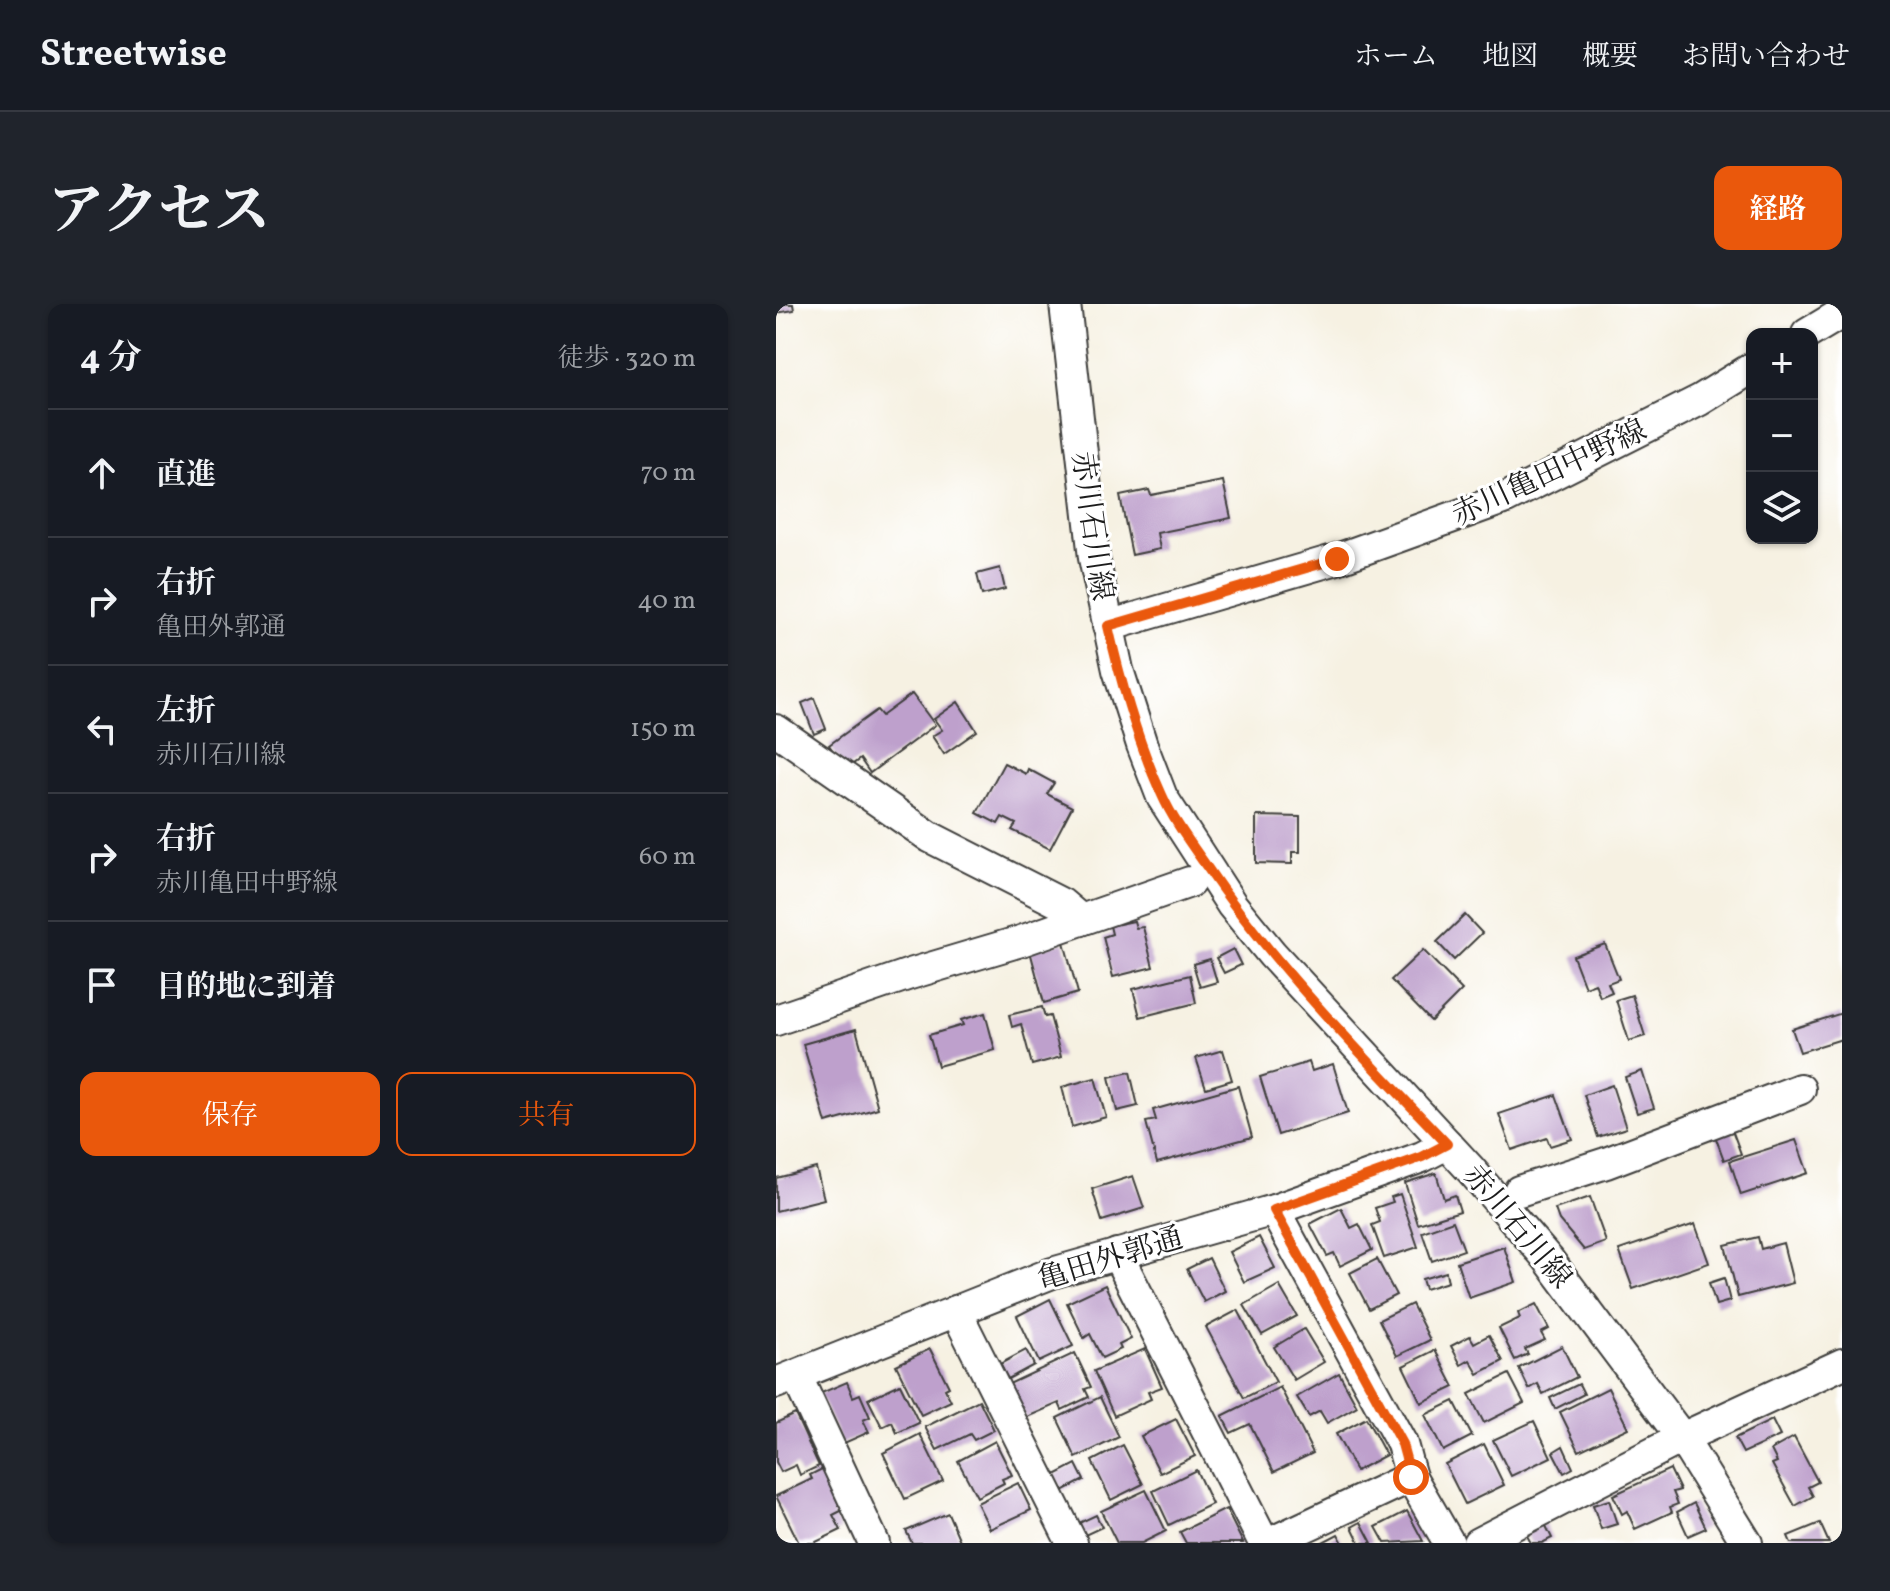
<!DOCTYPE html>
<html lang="ja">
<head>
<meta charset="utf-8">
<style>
  body { margin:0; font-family:Vollkorn,"Noto Serif JP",serif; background:#20242c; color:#f1f3f6 }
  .controls { position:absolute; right:24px; top:24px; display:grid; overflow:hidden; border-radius:16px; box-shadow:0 2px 6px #0004 }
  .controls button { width:72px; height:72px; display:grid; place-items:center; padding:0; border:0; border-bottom:2px solid #363941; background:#171b24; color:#f1f3f6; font:40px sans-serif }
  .stop { position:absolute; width:24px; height:24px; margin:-18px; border:6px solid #ea580c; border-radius:50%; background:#fff }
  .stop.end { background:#ea580c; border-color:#fff; box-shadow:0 2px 8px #0008 }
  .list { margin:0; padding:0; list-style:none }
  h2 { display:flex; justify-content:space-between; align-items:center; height:104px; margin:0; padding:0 32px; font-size:34px }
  h2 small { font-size:26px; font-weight:400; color:#9ea1a6 }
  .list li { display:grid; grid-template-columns:52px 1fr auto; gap:24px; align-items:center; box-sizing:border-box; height:128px; padding:0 32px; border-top:2px solid #363941 }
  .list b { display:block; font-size:30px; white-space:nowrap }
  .list p { margin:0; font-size:26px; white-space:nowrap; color:#9ea1a6 }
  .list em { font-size:26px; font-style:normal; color:#9ea1a6 }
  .actions { display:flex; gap:16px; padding:24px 32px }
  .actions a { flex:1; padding:18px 0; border:2px solid #ea580c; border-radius:16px; text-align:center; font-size:28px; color:#ea580c }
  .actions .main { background:#ea580c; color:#fff }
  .icon { flex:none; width:44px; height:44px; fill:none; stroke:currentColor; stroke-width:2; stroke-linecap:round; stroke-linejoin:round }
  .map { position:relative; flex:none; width:1066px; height:1239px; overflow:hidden; border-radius:16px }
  header { display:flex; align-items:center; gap:48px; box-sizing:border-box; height:112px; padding:0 40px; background:#171b24; border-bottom:2px solid #363941 }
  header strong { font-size:38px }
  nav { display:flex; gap:44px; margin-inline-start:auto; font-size:28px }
  .intro { display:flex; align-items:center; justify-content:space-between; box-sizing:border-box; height:192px; padding:0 48px }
  h1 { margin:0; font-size:56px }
  .button { padding:20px 36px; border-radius:16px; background:#ea580c; color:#fff; font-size:28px; font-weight:700 }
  main { display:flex; gap:48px; padding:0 48px }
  aside { flex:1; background:#171b24; border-radius:16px; box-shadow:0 2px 6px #0004 }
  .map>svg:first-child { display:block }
  .building { fill:#bea0cc }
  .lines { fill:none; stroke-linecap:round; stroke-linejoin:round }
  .minor-casing { stroke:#3d3c3a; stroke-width:34 }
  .minor { stroke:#fff; stroke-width:30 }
  .route { stroke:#ea580c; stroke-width:10 }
  .labels { text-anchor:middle; stroke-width:6; stroke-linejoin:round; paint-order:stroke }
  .street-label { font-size:30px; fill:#1c1c1c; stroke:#fff }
</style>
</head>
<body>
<header>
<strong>Streetwise</strong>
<nav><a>ホーム</a><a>地図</a><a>概要</a><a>お問い合わせ</a></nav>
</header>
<div class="intro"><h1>アクセス</h1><a class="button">経路</a></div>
<main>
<aside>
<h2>4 分<small>徒歩 · 320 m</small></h2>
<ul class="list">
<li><svg class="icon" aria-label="ahead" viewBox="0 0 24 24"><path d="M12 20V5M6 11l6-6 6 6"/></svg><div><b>直進</b></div><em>70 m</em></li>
<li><svg class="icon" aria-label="right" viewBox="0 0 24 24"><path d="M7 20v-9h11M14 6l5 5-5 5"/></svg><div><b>右折</b><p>亀田外郭通</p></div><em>40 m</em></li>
<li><svg class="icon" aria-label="left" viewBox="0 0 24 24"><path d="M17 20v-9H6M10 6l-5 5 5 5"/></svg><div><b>左折</b><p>赤川石川線</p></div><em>150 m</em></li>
<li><svg class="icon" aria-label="right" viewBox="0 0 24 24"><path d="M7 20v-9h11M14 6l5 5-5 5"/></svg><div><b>右折</b><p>赤川亀田中野線</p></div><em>60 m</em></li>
<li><svg class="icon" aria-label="arrive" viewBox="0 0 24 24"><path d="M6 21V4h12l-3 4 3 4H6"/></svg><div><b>目的地に到着</b></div></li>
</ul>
<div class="actions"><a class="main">保存</a><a>共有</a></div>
</aside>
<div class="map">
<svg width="1066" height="1239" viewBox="0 0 1066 1239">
  <rect width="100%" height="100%" fill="#fff"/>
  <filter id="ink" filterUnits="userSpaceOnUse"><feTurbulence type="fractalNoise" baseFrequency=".0125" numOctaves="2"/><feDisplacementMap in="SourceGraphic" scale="16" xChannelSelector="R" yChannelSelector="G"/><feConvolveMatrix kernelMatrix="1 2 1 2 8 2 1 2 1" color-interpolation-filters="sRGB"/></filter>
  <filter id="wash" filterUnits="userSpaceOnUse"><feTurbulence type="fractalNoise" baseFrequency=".006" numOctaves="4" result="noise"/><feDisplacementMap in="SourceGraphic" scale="32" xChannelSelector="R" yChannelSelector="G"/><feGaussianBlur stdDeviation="1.8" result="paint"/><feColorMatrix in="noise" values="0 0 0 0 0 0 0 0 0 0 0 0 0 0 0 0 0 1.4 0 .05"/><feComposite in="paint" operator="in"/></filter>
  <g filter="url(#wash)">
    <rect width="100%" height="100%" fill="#f6f1e2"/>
    <g id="blocks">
      <g class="building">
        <path d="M 0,0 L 17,0 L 18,6 L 0,9 Z"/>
        <path d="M 447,177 L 455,214 L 381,229 L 384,245 L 356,251 L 344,192 L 373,186 L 375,191 Z"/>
        <path d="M 224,264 L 229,285 L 206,291 L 201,270 Z"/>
        <path d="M 136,390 L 159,421 L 94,469 L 84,455 L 70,465 L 53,441 L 101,406 L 106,412 Z"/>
        <path d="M 38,394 L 50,425 L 38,430 L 26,399 Z"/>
        <path d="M 182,398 L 201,427 L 168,450 L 156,432 L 166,426 L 158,415 Z"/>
        <path d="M 228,459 L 250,470 L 252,465 L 278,479 L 271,490 L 296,503 L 274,545 L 236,526 L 240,520 L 226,513 L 222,520 L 201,509 Z"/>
        <path d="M 480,512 L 524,513 L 524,548 L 516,548 L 516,560 L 480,559 Z"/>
        <path d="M 689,611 L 706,629 L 678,656 L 661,638 Z"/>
        <path d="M 358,617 L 360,624 L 367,623 L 377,663 L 337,673 L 327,633 L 336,630 L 334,622 Z"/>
        <path d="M 288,638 L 302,689 L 268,699 L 254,647 Z"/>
        <path d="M 829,640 L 843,675 L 832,679 L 836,688 L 824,693 L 819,679 L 809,683 L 797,652 Z"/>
        <path d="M 457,645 L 465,661 L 448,669 L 440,654 Z"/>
        <path d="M 647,646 L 686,686 L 655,717 L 615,676 Z"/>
        <path d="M 434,655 L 441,678 L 424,683 L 417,660 Z"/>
        <path d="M 414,671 L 420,699 L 364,713 L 357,685 Z"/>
        <path d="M 856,691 L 869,732 L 853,737 L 840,696 Z"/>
        <path d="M 266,703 L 269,713 L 274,712 L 285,753 L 256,761 L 245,720 L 236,723 L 233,711 Z"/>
        <path d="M 209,709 L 219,746 L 162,762 L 153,731 L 187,721 L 185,716 Z"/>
        <path d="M 1066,709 L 1066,735 L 1024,748 L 1016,725 Z"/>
        <path d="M 80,725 L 102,804 L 50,819 L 27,740 Z"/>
        <path d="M 447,746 L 456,776 L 430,784 L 420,754 Z"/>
        <path d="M 533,758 L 536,767 L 557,760 L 572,809 L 502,831 L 484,773 Z"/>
        <path d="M 866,767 L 878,804 L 861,809 L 849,773 Z"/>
        <path d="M 354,768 L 362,802 L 341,807 L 333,773 Z"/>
        <path d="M 319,774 L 330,813 L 296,823 L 286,783 Z"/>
        <path d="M 836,781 L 850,824 L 822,833 L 808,791 Z"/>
        <path d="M 462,782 L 476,833 L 381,859 L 370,818 L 380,816 L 377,806 Z"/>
        <path d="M 780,791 L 796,835 L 774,842 L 771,834 L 736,846 L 723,810 Z"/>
        <path d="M 955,823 L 965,850 L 948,856 L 938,829 Z"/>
        <path d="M 1020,836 L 1032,869 L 965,891 L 954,857 Z"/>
        <path d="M 40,864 L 48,895 L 0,907 L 0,874 Z"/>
        <path d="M 660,869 L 668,895 L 679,891 L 684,907 L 642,920 L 629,879 Z"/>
        <path d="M 357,872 L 368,904 L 326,917 L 316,885 Z"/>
        <path d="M 624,890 L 642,943 L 608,954 L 596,921 L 604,918 L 599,904 L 617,898 L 615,893 Z"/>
        <path d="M 814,893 L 830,938 L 808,946 L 783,916 L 779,905 Z"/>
        <path d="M 565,904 L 575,924 L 583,920 L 596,946 L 564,962 L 558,949 L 551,952 L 534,920 Z"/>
        <path d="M 677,917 L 688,946 L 656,957 L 646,928 Z"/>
        <path d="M 919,920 L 933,959 L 857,985 L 843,946 Z"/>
        <path d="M 483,933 L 499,964 L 468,978 L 453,948 Z"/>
        <path d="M 982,933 L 985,945 L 1007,939 L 1017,979 L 962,993 L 949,941 Z"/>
        <path d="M 728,943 L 740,978 L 693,994 L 681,958 Z"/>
        <path d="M 433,954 L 449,987 L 428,998 L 411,965 Z"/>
        <path d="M 601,955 L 620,991 L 593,1005 L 574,969 Z"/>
        <path d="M 670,968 L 672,978 L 649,985 L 646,975 Z"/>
        <path d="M 948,974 L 954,997 L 940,1001 L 933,979 Z"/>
        <path d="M 329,981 L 355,1035 L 343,1041 L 345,1045 L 326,1054 L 314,1030 L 308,1034 L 291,999 Z"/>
        <path d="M 503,981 L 521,1012 L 486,1031 L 468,1001 Z"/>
        <path d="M 274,995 L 297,1042 L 263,1058 L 241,1012 Z"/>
        <path d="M 636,1000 L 654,1036 L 621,1052 L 603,1016 Z"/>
        <path d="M 760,1000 L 773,1025 L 765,1029 L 769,1036 L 749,1045 L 752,1050 L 739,1056 L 723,1024 L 744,1014 L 742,1009 Z"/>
        <path d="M 462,1006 L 500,1078 L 468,1094 L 430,1023 Z"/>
        <path d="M 528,1025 L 548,1058 L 518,1076 L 498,1043 Z"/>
        <path d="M 713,1031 L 727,1057 L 702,1070 L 694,1056 L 685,1061 L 675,1042 L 694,1032 L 698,1039 Z"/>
        <path d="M 786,1042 L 801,1073 L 767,1090 L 762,1080 L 753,1085 L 743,1064 Z"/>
        <path d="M 154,1045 L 173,1083 L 169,1085 L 175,1097 L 145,1111 L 120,1061 Z"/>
        <path d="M 369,1045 L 386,1083 L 372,1088 L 375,1095 L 338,1112 L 318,1067 Z"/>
        <path d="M 250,1046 L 258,1061 L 232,1075 L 224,1060 Z"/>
        <path d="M 659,1046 L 678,1083 L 645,1099 L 627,1062 Z"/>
        <path d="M 299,1049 L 315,1083 L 309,1085 L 313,1093 L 286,1106 L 283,1099 L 249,1114 L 233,1080 Z"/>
        <path d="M 563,1069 L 581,1102 L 551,1119 L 544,1107 L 533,1113 L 521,1093 Z"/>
        <path d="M 733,1070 L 748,1099 L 708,1119 L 693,1090 Z"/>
        <path d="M 71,1078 L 77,1093 L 84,1090 L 94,1113 L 87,1116 L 93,1128 L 66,1140 L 43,1090 Z"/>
        <path d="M 124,1080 L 143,1119 L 121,1129 L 116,1118 L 106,1123 L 92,1095 Z"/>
        <path d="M 803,1080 L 808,1090 L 779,1105 L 774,1094 Z"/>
        <path d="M 504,1083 L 537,1149 L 498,1168 L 474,1120 L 455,1129 L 446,1112 Z"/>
        <path d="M 832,1084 L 852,1124 L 803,1147 L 784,1108 Z"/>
        <path d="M 324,1093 L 343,1133 L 300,1154 L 281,1114 Z"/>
        <path d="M 203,1096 L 218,1126 L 198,1136 L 194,1130 L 161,1146 L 149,1123 Z"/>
        <path d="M 678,1097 L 696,1132 L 667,1147 L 649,1111 Z"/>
        <path d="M 19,1110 L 43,1162 L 24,1171 L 20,1161 L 5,1168 L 0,1158 L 0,1119 Z"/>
        <path d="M 590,1114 L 610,1151 L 580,1167 L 560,1130 Z"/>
        <path d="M 400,1115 L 419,1152 L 384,1169 L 365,1132 Z"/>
        <path d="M 996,1116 L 1004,1132 L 967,1149 L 959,1134 Z"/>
        <path d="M 758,1117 L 775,1153 L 735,1172 L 717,1136 Z"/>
        <path d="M 144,1130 L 167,1177 L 129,1195 L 107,1149 Z"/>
        <path d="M 1018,1133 L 1042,1178 L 1032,1183 L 1037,1192 L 1019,1202 L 996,1160 L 1001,1158 L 995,1146 Z"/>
        <path d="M 219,1137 L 236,1171 L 226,1175 L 228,1179 L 201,1193 L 182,1157 Z"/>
        <path d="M 708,1140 L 728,1181 L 689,1200 L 669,1160 Z"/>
        <path d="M 347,1141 L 367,1180 L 335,1196 L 316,1157 Z"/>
        <path d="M 787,1142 L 797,1164 L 788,1169 L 777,1148 Z"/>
        <path d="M 300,1160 L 308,1176 L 287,1187 L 279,1171 Z"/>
        <path d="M 48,1164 L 67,1206 L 57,1211 L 65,1226 L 38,1239 L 23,1239 L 0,1192 L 36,1175 L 34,1171 Z"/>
        <path d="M 894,1165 L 904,1186 L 897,1188 L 902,1200 L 894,1203 L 896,1208 L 859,1225 L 851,1207 L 846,1210 L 837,1191 Z"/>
        <path d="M 420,1166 L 436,1200 L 393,1221 L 377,1187 Z"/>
        <path d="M 242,1179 L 255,1206 L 214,1225 L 201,1199 Z"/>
        <path d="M 370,1186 L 390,1227 L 366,1239 L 341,1239 L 325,1207 Z"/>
        <path d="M 833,1196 L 841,1220 L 825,1225 L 817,1201 Z"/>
        <path d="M 918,1199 L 930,1224 L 912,1232 L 901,1208 Z"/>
        <path d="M 450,1205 L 467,1239 L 410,1239 L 404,1228 Z"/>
        <path d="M 631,1207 L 647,1237 L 609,1239 L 600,1223 Z"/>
        <path d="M 172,1209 L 185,1239 L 136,1239 L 130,1227 Z"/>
        <path d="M 320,1211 L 326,1223 L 309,1231 L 303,1219 Z"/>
        <path d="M 585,1218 L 596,1239 L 584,1239 L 576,1223 Z"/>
        <path d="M 1044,1219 L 1053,1239 L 1015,1239 L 1012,1232 Z"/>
        <path d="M 769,1220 L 776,1234 L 766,1239 L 755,1239 L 750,1230 Z"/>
        <path d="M 562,1230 L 567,1239 L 545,1239 Z"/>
      </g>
    </g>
  </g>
  <g filter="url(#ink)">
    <use href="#blocks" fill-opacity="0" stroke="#3d3c3a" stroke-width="2"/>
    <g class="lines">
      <g class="minor-casing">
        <g id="minor">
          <path d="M 289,0 L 318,254 L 342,366 L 366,441 L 386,493 L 456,601 L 496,650 L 695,866 L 772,955 L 906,1134 L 971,1239"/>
          <path d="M 1031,30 L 1066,9"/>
          <path d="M 332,322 L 561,255 L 730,194 L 924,96 L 976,64"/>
          <path d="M 0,426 L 154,533 L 286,600 L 305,616"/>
          <path d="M 0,716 L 134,670 L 245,637 L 414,578"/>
          <path d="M 743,887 L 830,859 L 1024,785"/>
          <path d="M 498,906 L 626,1140 L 635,1173 L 673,1239"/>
          <path d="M 341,950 L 488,1239"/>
          <path d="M 180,1007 L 296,1239"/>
          <path d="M 21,1073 L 98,1239"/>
          <path d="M 0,1079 L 276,969 L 498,906 L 646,853 L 671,840"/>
          <path d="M 494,1239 L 635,1173"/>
          <path d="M 702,1239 L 906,1134 L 1066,1060"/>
        </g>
      </g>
      <use href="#minor" class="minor"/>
    </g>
  </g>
  <g class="lines" filter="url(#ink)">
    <path class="route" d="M 561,255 L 332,322 C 345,379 361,437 386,491 C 397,516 415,540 431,563 C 497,661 589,754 671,840 L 646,853 L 498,906 L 626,1140 L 635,1173"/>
  </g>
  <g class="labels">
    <g class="street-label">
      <text transform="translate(773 168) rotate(-25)" y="10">赤川亀田中野線</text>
      <text transform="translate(317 222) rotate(82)" y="10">赤川石川線</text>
      <text transform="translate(742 922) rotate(50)" y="10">赤川石川線</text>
      <text transform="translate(334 954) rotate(-17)" y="10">亀田外郭通</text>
    </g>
  </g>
</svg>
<div class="controls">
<button>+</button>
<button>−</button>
<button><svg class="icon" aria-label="layers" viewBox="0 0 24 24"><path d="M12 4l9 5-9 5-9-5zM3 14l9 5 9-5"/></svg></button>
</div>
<div class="stop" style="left:635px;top:1173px"></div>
<div class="stop end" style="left:561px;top:255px"></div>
</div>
</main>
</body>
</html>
